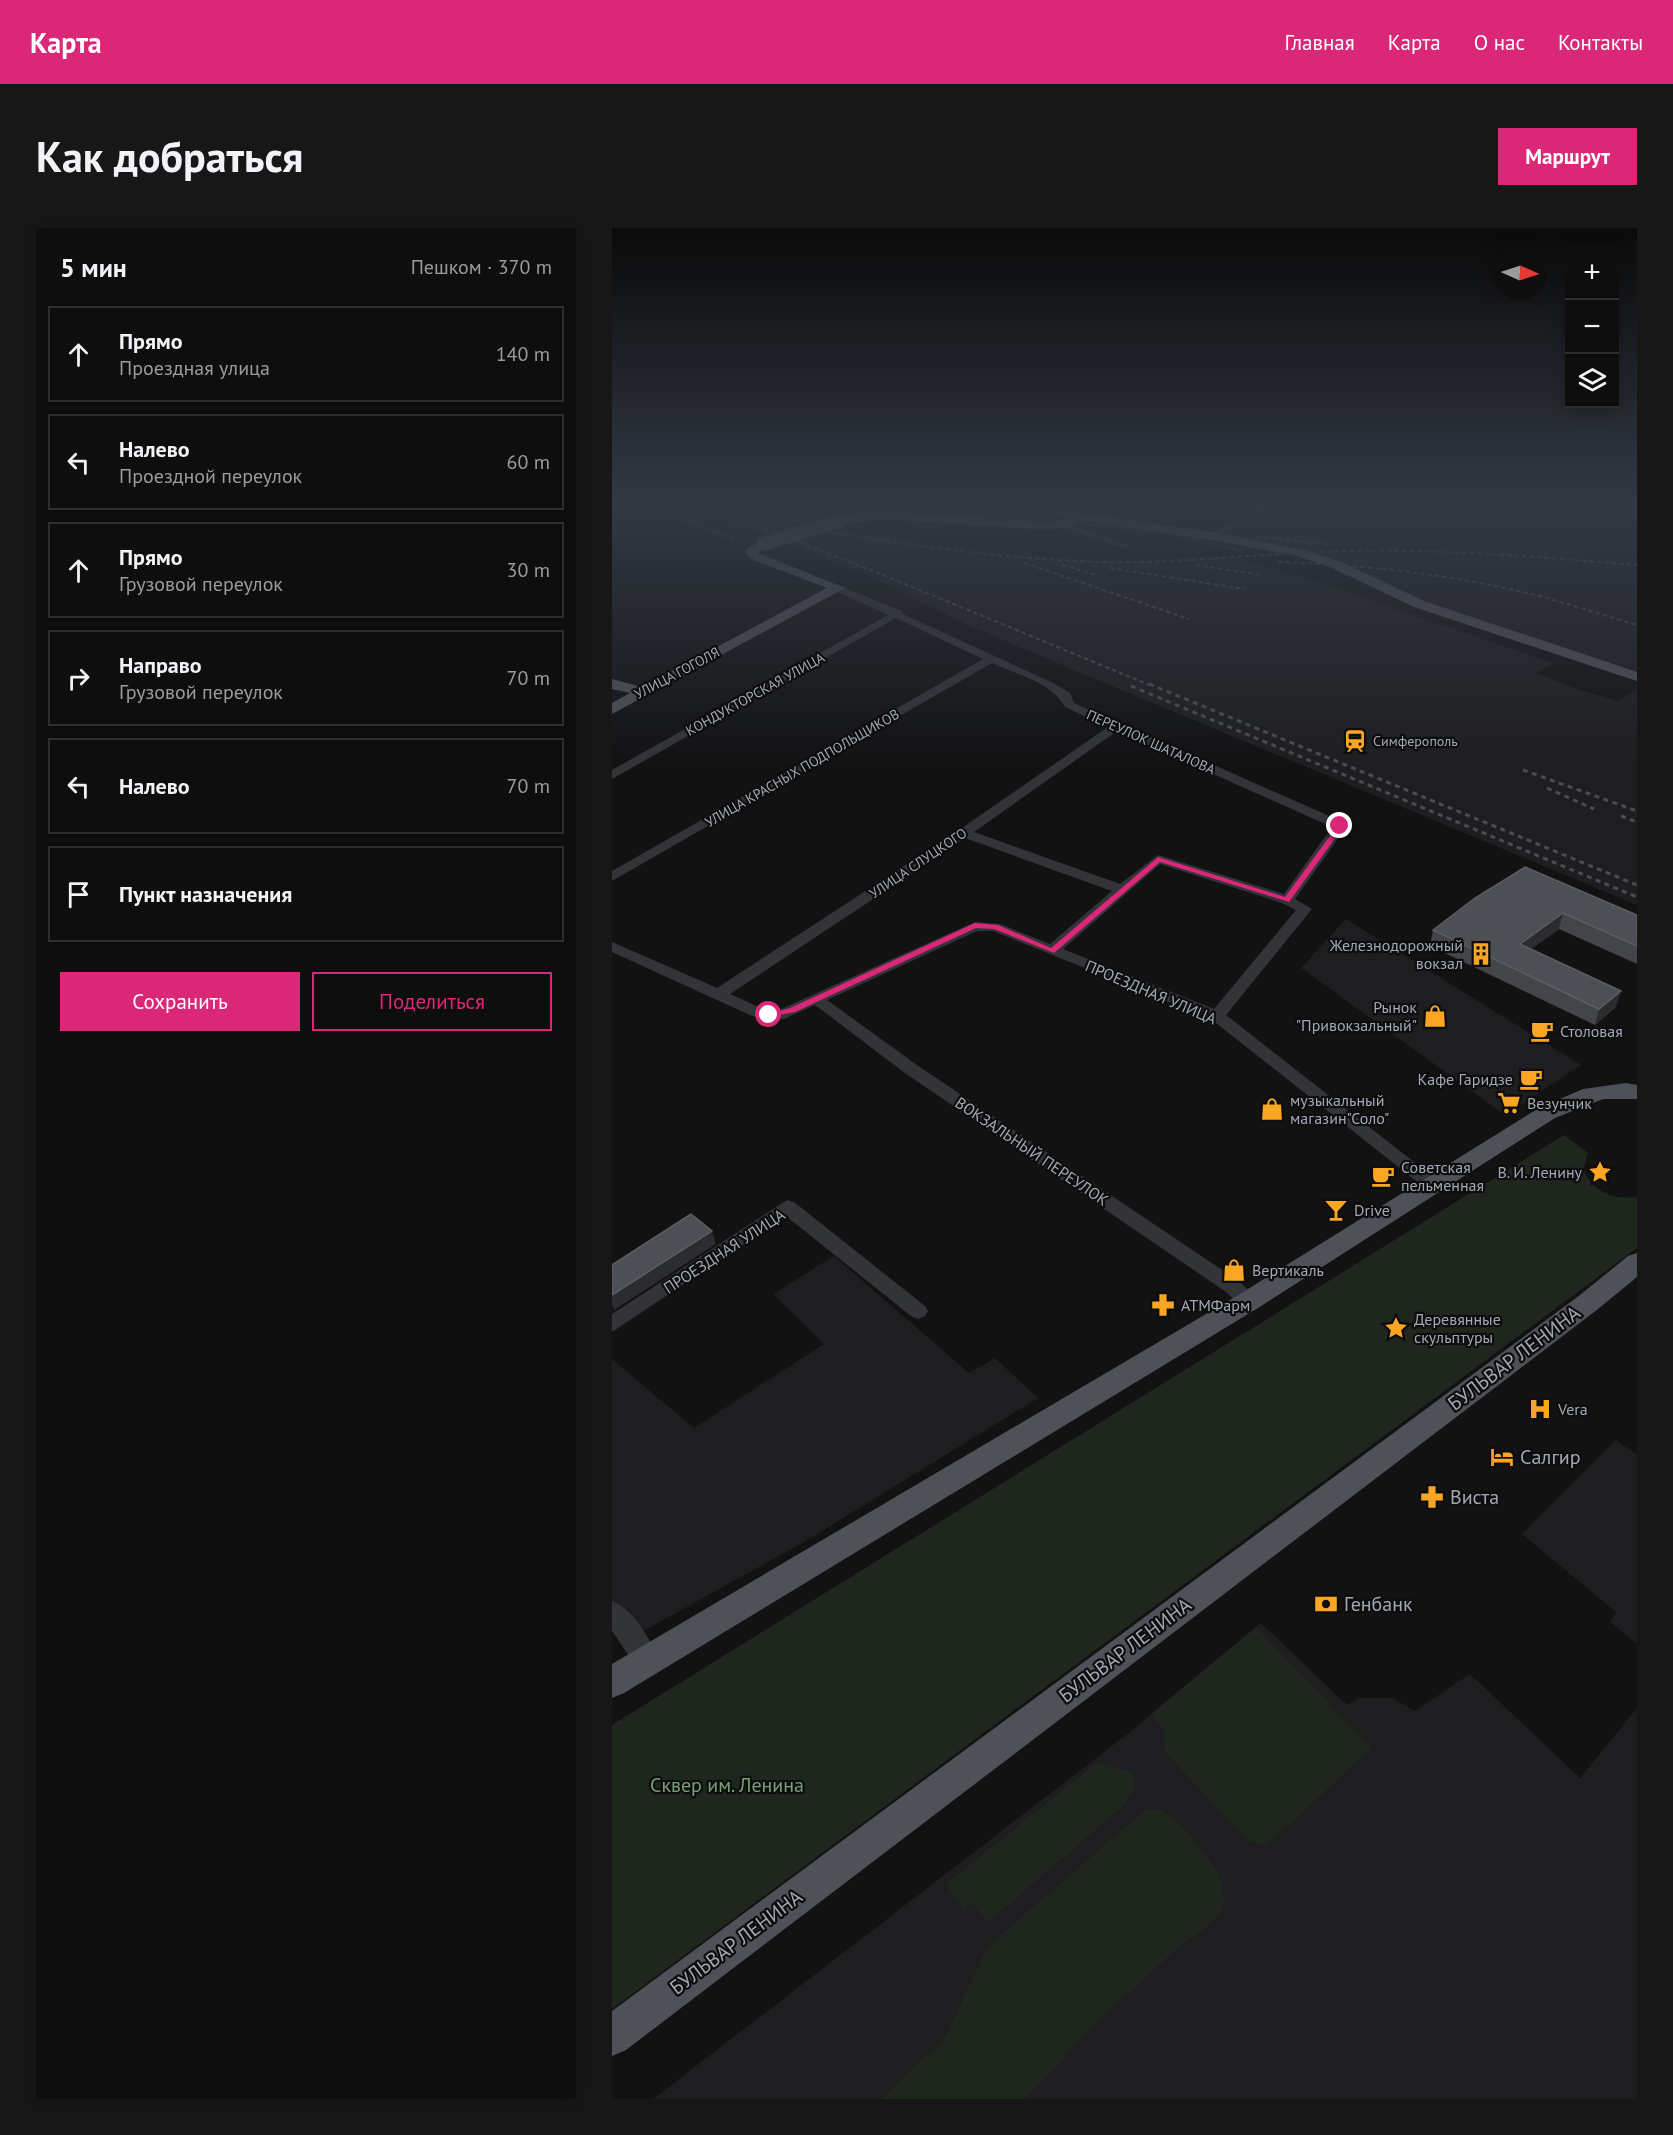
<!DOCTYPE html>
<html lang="ru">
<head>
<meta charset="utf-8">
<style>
  body { margin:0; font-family:"PT Sans",sans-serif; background:#171717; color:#f1f3f6 }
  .controls { position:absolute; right:18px; top:18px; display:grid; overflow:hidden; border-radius:0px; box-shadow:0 3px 15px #0003 }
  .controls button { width:54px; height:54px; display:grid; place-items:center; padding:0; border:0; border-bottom:2px solid #2e2e2e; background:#0e0e0e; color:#f1f3f6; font:30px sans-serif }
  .compass { position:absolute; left:881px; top:18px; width:54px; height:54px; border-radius:50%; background:#0e0e0e; box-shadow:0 3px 15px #0003; rotate:93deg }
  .stop { position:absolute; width:18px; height:18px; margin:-14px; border:4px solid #db2777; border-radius:50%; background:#fff }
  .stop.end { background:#db2777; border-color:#fff; box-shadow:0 2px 6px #0008 }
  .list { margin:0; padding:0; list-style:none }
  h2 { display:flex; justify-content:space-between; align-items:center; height:78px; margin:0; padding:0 24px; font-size:26px }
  h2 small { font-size:20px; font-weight:400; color:#9b9c9e }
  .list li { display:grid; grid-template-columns:39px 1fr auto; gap:18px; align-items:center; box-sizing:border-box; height:96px; margin:0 12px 12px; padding:0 12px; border:2px solid #2e2e2e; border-radius:0px }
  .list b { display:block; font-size:22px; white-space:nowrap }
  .list p { margin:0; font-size:20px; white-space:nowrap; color:#9b9c9e }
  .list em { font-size:20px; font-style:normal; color:#9b9c9e }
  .actions { display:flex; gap:12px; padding:18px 24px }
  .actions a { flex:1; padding:14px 0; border:2px solid #db2777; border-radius:0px; text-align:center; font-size:21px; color:#db2777 }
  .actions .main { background:#db2777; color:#fff }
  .icon { flex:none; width:33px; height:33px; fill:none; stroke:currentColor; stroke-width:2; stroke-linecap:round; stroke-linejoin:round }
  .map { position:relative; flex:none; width:1025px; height:1871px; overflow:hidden; border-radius:0px }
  header { display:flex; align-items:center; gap:36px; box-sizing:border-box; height:84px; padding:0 30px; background:#db2777; color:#fff }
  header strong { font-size:28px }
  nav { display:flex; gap:33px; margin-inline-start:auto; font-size:21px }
  .intro { display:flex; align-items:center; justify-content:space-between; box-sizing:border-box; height:144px; padding:0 36px }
  h1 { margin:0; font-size:42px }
  .button { padding:15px 27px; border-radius:0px; background:#db2777; color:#fff; font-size:21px; font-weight:700 }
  main { display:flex; gap:36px; padding:0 36px }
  aside { flex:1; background:#0e0e0e; border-radius:0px; box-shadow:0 3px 15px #0003 }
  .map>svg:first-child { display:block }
  .built { fill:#1e1e20 }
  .green { fill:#1e261e }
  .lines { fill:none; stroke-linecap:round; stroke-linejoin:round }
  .stream { stroke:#283137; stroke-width:3 }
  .minor { fill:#323438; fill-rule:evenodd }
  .major { fill:#4e5158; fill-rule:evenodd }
  .rail-far1 { stroke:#494c52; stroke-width:2; stroke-dasharray:4.5 3; stroke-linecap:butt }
  .rail { stroke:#494c52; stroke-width:3; stroke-dasharray:5 4.5; stroke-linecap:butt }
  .major-bridge { stroke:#4e5158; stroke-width:14 }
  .wall { fill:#434549 }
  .shaded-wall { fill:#2b2c2f }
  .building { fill:#4d4f55; stroke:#5b5d64; stroke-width:1.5 }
  .route { fill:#db2777 }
  .labels { text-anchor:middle; stroke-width:4.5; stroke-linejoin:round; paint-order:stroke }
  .far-street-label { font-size:14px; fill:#a2a9b5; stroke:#0d0d0e }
  .far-poi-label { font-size:14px; fill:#a2a9b5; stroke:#0d0d0e; text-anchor:start }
  .poi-label { font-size:16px; fill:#a2a9b5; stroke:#0d0d0e; text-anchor:start }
  .street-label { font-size:16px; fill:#a2a9b5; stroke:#0d0d0e }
  .near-street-label { font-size:20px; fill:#a2a9b5; stroke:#0d0d0e }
  .near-poi-label { font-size:20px; fill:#a2a9b5; stroke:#0d0d0e; text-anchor:start }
  .near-park-label { font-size:20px; fill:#78a178; stroke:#0d0d0e }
</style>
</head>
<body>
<header>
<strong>Карта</strong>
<nav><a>Главная</a><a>Карта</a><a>О нас</a><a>Контакты</a></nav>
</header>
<div class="intro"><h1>Как добраться</h1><a class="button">Маршрут</a></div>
<main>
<aside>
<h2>5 мин<small>Пешком · 370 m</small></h2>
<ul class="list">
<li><svg class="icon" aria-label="ahead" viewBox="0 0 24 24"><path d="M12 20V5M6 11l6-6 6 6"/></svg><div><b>Прямо</b><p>Проездная улица</p></div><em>140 m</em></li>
<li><svg class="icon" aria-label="left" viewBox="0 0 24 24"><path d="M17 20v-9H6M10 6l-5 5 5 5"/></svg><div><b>Налево</b><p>Проездной переулок</p></div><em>60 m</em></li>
<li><svg class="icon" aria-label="ahead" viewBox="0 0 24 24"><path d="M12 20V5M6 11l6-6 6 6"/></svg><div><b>Прямо</b><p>Грузовой переулок</p></div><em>30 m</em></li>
<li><svg class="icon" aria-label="right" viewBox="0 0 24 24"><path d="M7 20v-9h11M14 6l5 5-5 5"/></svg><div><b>Направо</b><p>Грузовой переулок</p></div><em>70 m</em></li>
<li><svg class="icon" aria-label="left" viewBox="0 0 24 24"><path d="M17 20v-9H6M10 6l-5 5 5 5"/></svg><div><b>Налево</b></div><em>70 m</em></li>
<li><svg class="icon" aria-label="arrive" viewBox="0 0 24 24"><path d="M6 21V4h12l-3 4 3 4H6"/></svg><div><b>Пункт назначения</b></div></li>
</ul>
<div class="actions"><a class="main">Сохранить</a><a>Поделиться</a></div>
</aside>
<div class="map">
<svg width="1025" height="1871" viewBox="0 0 1025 1871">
  <rect width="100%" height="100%" fill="#121213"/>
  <g class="built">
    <path d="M 15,277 L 135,277 L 232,302 L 403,326 L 504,332 L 616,328 L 690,349 L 941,435 L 924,445 L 959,459 L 1006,473 L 1025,461 L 1025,677 L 457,440 L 363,400 L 250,345 L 175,314 L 119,297 L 89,290 L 84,293 L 146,313 L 130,318 L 59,288 Z"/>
    <path d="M 662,277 L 1025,277 L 1025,444 L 809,373 L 747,341 L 713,328 L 620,308 L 616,304 Z"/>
    <path d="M 734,691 L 969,837 L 893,887 L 689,740 Z"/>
    <path d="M 222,1028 L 357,1145 L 383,1130 L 426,1170 L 194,1313 L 17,1411 L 0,1391 L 0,1131 L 82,1200 L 212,1116 L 161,1066 Z"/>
    <path d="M 1004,1212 L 1025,1227 L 1025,1416 L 998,1394 L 1004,1384 L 910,1306 Z"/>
    <path d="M 649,1395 L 735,1477 L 747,1470 L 780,1470 L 803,1483 L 858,1446 L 968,1550 L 1025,1480 L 1025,1871 L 41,1871 L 518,1504 Z"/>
  </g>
  <g class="green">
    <path d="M 952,907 L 976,925 L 971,942 C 982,964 1001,972 1025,969 L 1025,1020 L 0,1781 L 0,1497 Z"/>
    <path d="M 644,1399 L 760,1520 L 654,1618 L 635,1613 L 553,1524 L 551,1501 L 539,1486 Z"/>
    <path d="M 486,1534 L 522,1545 L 523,1562 L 508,1581 L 375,1695 L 360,1674 L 351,1681 L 334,1656 Z"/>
    <path d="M 533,1582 L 551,1582 C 573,1602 622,1646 610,1680 C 605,1695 582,1707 570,1717 C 514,1764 463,1819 412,1871 L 269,1871 L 333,1810 L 375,1719 Z"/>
  </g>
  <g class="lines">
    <g class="stream">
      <path d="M 257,277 L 442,292"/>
      <path d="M 0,284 L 26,280"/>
      <path d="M 474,296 L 561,306 L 631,323"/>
    </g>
    <g class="minor">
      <path d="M 390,277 L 410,277 L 468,288 L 464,291 Z"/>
      <path d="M 649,277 L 659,277 L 603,310 L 595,308 Z"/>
      <path d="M 446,295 L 452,295 L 520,318 L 512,320 L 446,299 Z"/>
      <path d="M 226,357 L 290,383 L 291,386 L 439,454 L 458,465 L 462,475 L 733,595 L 735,598 L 683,671 L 700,681 L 614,787 L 825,952 L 828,956 L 825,960 L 813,960 L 599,791 L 381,703 L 365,703 L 215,772 L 305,837 L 628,1054 L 647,1073 L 644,1078 C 631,1083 624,1073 614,1064 L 293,845 L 203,777 L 172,791 L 140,788 L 0,724 L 0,714 L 105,760 L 347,602 L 496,499 L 453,479 C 440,455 404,446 380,435 L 0,653 L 0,643 L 371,431 L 284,390 L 0,551 L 0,542 L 276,387 L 222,362 L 221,360 ZM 505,503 L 720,599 L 672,666 L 546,627 L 508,656 L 362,604 ZM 353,610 L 500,663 L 438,716 L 388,696 L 363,694 L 169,781 L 149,780 L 118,766 ZM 548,636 L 670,675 L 684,682 L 602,781 L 451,721 Z"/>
      <path d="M 175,972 L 182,974 L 313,1078 L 316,1083 L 313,1088 L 306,1091 L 299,1088 L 174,988 L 0,1104 L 0,1086 Z"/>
      <path d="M 0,1373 C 22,1381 39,1413 47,1433 L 44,1441 L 35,1445 L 26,1441 L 0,1403 Z"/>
    </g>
    <g class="major">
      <path d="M 270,283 L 435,294 L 453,292 L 464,284 L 600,304 L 691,322 L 728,333 L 812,373 L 1025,444 L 1025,453 L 802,379 L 718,339 L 685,328 L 600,312 L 467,292 L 461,298 L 435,302 L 270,291 L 230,296 L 224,292 L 248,284 Z"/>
      <path d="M 151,312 L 157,316 L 146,325 L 233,360 L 0,486 L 0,475 L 18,465 L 0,461 L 0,451 L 30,459 L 215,360 L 137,330 L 133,322 Z"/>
      <path d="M 1014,855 L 1025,857 L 1025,871 L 991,871 L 943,890 L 646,1080 L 12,1465 L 0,1470 L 0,1436 L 628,1066 L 927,880 L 971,861 Z"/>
      <path d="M 1025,1025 L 1025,1049 L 986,1081 L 14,1822 L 0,1828 L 0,1783 L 968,1067 L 1016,1028 Z"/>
    </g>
    <g class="rail-far1">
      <path d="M 89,277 L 264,344 L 540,458"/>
      <path d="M 115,277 L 208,298"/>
      <path d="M 33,279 L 123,311"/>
      <path d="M 200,301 C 296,317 392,331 489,334 C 572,336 656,324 739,323 C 834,321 930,329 1025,337"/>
      <path d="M 644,309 L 718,316"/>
      <path d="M 666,334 C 748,337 830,345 911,364 C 949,373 987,386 1025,397"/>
      <path d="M 412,335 L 577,391"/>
      <path d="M 450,337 L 487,348"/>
      <path d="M 584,337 L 650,347"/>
      <path d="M 498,340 L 633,361"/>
    </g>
    <g class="rail">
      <path d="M 537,456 L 1025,657"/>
      <path d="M 519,458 L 1025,669"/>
      <path d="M 911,542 L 1025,583"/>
      <path d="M 935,560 L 982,581"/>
      <path d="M 1009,588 L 1025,594"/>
    </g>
    <path class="major-bridge" d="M 151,316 L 230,292"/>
  </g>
  <path class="wall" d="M 863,670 L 1025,687 L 1025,736 L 947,701 L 919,721 L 1004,779 L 983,797 L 818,718 L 821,702 Z"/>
  <g class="shaded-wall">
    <path d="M 951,685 L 947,701 L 904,732 L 908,716 Z"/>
    <path d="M 1009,763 L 1004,779 L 983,797 L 987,781 Z"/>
    <path d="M 100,1003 L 104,1016 L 2,1082 L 0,1077 L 0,1067 Z"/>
  </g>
  <g class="building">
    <path d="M 913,639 L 1025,687 L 1025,718 L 951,685 L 908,716 L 1009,763 L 987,781 L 821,702 L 863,670 Z"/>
    <path d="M 79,986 L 100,1003 L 0,1067 L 0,1037 Z"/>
  </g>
  <linearGradient id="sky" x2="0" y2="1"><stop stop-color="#0a0a0a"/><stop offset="0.51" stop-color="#333944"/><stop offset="1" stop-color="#333944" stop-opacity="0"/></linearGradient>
  <rect width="1025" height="539" fill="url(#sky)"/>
  <path class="route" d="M 726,597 L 732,598 L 677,674 L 548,634 L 442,725 L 382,701 L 364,700 L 183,784 L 157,789 L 152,787 L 178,780 L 363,695 L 386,697 L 439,720 L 546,629 L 673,669 Z"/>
  <defs>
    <g id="station-bare" transform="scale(1.8)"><path d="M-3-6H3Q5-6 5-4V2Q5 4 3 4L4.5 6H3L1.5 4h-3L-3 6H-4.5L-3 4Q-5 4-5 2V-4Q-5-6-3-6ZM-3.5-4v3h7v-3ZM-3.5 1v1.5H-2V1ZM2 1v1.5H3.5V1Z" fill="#faa623" stroke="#0d0d0e" stroke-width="2.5" paint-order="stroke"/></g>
    <g id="building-bare" transform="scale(1.8)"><path d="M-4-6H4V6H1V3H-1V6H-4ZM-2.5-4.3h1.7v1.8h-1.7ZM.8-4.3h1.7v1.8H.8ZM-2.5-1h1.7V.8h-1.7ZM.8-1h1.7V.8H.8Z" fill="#faa623" stroke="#0d0d0e" stroke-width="2.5" paint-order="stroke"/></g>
    <g id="shop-bare" transform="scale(1.8)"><path d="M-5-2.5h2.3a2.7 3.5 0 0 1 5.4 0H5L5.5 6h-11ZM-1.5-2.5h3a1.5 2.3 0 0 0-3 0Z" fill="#faa623" stroke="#0d0d0e" stroke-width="2.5" paint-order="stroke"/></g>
    <g id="cafe-bare" transform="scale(1.8)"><path d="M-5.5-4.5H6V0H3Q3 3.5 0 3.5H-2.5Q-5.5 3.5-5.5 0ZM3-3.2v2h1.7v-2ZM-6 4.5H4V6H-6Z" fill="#faa623" stroke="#0d0d0e" stroke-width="2.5" paint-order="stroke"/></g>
    <g id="supermarket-bare" transform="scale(1.8)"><path d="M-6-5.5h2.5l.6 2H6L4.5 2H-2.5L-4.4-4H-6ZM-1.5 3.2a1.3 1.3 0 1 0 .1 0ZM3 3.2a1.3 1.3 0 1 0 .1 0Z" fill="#faa623" stroke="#0d0d0e" stroke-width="2.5" paint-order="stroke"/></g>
    <g id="sight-bare" transform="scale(1.8)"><path d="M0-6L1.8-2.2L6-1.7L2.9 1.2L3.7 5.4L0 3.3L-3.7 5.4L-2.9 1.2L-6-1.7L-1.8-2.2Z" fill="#faa623" stroke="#0d0d0e" stroke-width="2.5" paint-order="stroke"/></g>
    <g id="bar-bare" transform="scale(1.8)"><path d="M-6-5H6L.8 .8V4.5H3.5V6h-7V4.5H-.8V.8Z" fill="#faa623" stroke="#0d0d0e" stroke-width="2.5" paint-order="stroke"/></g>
    <g id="pharmacy-bare" transform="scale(1.8)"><path d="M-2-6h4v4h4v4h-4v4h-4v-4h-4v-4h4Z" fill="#faa623" stroke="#0d0d0e" stroke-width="2.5" paint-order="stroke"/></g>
    <g id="hospital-bare" transform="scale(1.8)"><path d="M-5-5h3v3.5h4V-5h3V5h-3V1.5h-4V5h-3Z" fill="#faa623" stroke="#0d0d0e" stroke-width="2.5" paint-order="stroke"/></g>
    <g id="hotel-bare" transform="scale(1.8)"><path d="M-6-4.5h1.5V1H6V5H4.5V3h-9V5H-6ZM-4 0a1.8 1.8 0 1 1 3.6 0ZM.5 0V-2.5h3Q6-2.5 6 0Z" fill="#faa623" stroke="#0d0d0e" stroke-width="2.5" paint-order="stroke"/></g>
    <g id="bank-bare" transform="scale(1.8)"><path d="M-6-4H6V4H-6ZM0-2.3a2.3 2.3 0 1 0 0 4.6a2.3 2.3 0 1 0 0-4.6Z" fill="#faa623" stroke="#0d0d0e" stroke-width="2.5" paint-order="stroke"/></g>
  </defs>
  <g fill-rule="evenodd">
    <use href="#station-bare" x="743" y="513"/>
    <use href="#building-bare" x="869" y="726"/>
    <use href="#shop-bare" x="823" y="788"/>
    <use href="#cafe-bare" x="930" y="803"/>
    <use href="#cafe-bare" x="919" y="851"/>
    <use href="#supermarket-bare" x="897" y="875"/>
    <use href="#shop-bare" x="660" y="881"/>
    <use href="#sight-bare" x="988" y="944"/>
    <use href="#cafe-bare" x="771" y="948"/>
    <use href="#bar-bare" x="724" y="982"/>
    <use href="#shop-bare" x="622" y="1042"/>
    <use href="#pharmacy-bare" x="551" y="1077"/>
    <use href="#sight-bare" x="784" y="1100"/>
    <use href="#hospital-bare" x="928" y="1181"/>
    <use href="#hotel-bare" x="890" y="1229"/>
    <use href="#pharmacy-bare" x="820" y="1269"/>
    <use href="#bank-bare" x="714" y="1376"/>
  </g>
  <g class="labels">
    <g class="far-street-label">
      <text transform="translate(65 445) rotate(-28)" y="5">УЛИЦА ГОГОЛЯ</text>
      <text transform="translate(143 466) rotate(-29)" y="5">КОНДУКТОРСКАЯ УЛИЦА</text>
      <text transform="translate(539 514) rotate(24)" y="5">ПЕРЕУЛОК ШАТАЛОВА</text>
      <text transform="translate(190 540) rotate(-30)" y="5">УЛИЦА КРАСНЫХ ПОДПОЛЬЩИКОВ</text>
      <text transform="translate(306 635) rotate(-34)" y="5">УЛИЦА СЛУЦКОГО</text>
    </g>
    <g class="far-poi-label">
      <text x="761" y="518">Симферополь</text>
    </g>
    <g class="poi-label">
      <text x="851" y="723" text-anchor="end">Железнодорожный<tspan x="851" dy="18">вокзал</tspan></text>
      <text x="805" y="785" text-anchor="end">Рынок<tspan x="805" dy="18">"Привокзальный"</tspan></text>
      <text x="948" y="809">Столовая</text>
      <text x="901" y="857" text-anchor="end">Кафе Гаридзе</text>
      <text x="678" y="878">музыкальный<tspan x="678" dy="18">магазин"Соло"</tspan></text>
      <text x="915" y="881">Везунчик</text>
      <text x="789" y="945">Советская<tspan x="789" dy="18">пельменная</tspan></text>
      <text x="970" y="950" text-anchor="end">В. И. Ленину</text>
      <text x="742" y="988">Drive</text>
      <text x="640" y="1048">Вертикаль</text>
      <text x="569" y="1083">АТМФарм</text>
      <text x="802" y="1097">Деревянные<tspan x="802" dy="18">скульптуры</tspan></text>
      <text x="946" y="1187">Vera</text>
    </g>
    <g class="street-label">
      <text transform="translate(539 764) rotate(23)" y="6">ПРОЕЗДНАЯ УЛИЦА</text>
      <text transform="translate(420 923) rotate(34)" y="6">ВОКЗАЛЬНЫЙ ПЕРЕУЛОК</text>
      <text transform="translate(112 1023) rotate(-33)" y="6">ПРОЕЗДНАЯ УЛИЦА</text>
    </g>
    <g class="near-street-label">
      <text transform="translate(902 1130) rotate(-37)" y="7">БУЛЬВАР ЛЕНИНА</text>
      <text transform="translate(513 1422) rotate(-37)" y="7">БУЛЬВАР ЛЕНИНА</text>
      <text transform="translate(124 1714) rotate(-37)" y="7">БУЛЬВАР ЛЕНИНА</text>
    </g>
    <g class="near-poi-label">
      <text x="908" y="1236">Салгир</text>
      <text x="838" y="1276">Виста</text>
      <text x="732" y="1383">Генбанк</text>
    </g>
    <g class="near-park-label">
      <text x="115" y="1564">Сквер им. Ленина</text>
    </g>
  </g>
</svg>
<div class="controls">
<button>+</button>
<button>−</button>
<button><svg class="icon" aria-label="layers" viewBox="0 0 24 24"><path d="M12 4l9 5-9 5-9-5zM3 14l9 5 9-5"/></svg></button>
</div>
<svg class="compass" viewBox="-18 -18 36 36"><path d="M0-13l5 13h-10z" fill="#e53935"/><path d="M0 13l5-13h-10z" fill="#9b9c9e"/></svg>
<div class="stop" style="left:157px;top:787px"></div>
<div class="stop end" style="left:728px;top:598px"></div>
</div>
</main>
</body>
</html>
